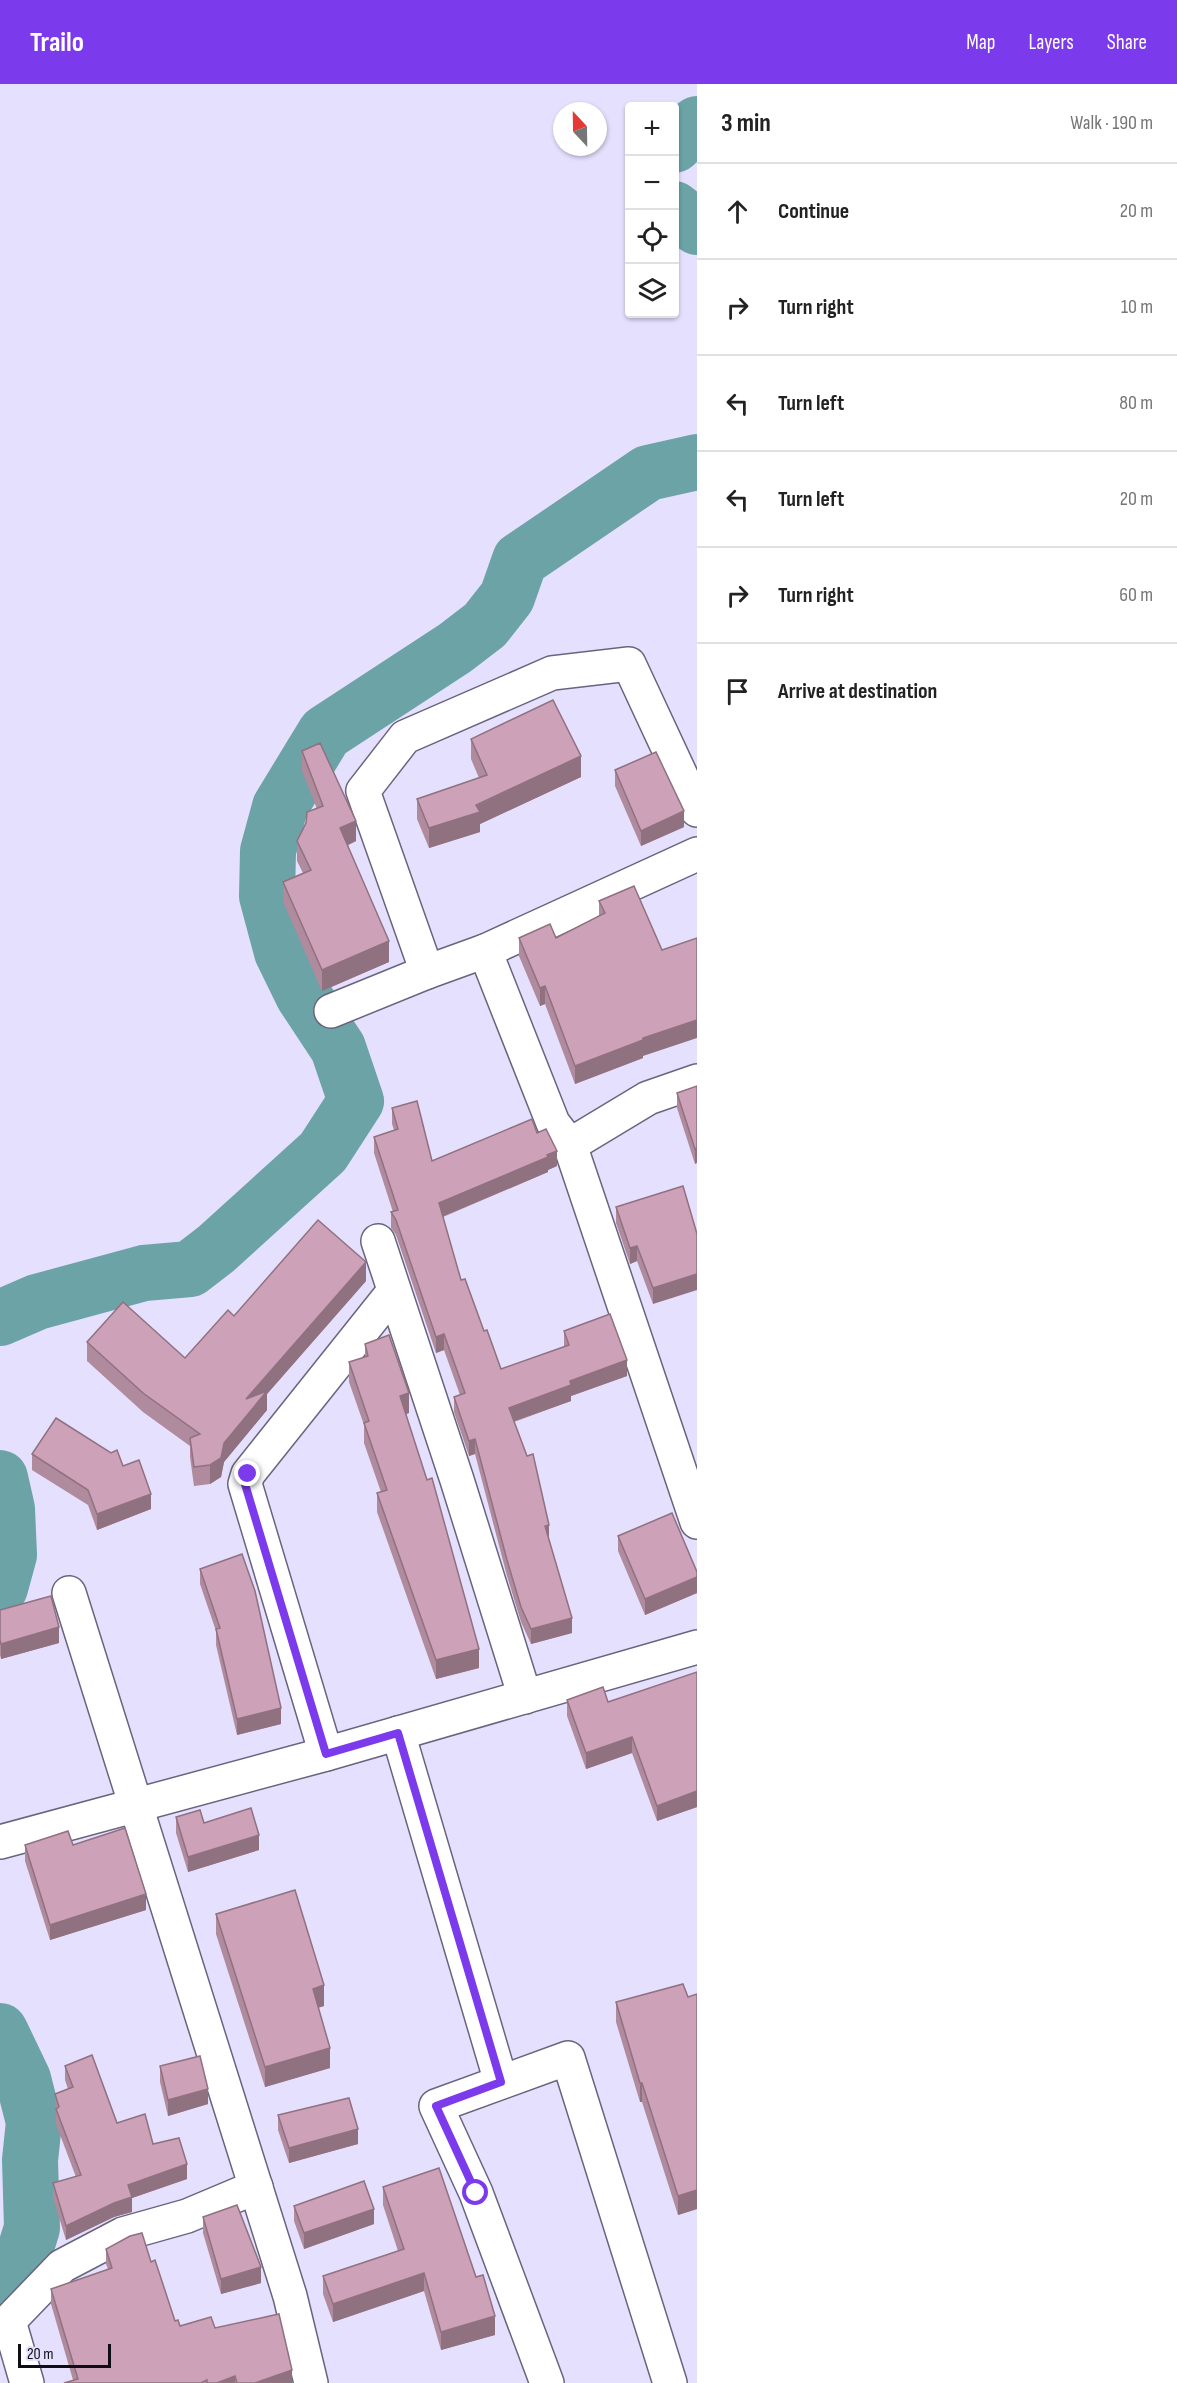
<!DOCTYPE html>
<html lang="en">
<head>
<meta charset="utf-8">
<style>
  body { margin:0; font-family:"Sofia Sans Condensed",sans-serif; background:#f6f6f6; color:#222 }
  .controls { position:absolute; right:18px; top:18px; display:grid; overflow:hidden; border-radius:6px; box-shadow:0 2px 4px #0004 }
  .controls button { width:54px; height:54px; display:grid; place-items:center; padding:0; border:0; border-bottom:2px solid #e0e0e0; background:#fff; color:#222; font:30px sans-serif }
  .compass { position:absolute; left:553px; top:18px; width:54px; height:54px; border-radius:50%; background:#fff; box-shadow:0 2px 4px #0004; rotate:338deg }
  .scale { position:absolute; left:18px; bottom:15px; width:93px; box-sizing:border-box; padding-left:6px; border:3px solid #0e0c15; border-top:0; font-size:16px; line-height:21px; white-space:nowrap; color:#0e0c15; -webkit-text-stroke:4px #e5e0fe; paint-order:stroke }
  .stop { position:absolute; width:18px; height:18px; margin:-14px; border:4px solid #7c3aed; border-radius:50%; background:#fff }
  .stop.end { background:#7c3aed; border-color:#fff; box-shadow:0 2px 6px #0008 }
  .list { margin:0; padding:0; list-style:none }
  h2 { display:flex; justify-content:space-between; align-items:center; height:78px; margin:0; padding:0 24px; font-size:26px }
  h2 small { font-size:20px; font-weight:400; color:#767676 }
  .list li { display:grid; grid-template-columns:39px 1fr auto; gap:18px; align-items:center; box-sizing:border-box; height:96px; padding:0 24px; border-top:2px solid #e0e0e0 }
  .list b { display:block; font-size:22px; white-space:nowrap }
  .list em { font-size:20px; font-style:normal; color:#767676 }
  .icon { flex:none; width:33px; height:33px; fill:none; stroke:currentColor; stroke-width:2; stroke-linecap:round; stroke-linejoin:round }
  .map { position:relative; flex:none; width:697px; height:2299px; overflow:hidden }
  header { display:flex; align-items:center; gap:36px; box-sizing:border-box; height:84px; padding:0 30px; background:#7c3aed; color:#fff }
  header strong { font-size:28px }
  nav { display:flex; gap:33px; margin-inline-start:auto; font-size:21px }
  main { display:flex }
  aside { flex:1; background:#fff }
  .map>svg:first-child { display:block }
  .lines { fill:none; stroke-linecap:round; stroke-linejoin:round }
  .river { stroke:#6ba3a7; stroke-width:56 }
  .street-casing { stroke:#69647e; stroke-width:36 }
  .street { stroke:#fff; stroke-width:33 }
  .wall { fill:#b08a9d }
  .shaded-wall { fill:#907180 }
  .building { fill:#cda1b7; stroke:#907180; stroke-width:1.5 }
  .route { stroke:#7c3aed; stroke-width:8 }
</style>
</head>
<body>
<header>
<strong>Trailo</strong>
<nav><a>Map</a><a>Layers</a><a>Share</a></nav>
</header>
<main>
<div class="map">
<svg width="697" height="2299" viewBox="0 0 697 2299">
  <rect width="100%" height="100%" fill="#e5e0fe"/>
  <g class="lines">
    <g class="river">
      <path d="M 674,61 L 697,40"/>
      <path d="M 674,125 L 697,143"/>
      <path d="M 0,1234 L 37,1218 L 144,1189 L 190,1185 L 216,1165 L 323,1068 L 356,1017 L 338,964 L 303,911 L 282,868 L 267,812 L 268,767 L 280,723 L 325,649 L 455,564 L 485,541 L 507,513 L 520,476 L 648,389 L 697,378"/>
      <path d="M 0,1394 L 7,1425 L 9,1471 L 0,1504"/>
      <path d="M 0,1947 L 23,1995 L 34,2038 L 30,2076 L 32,2144 L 19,2186 L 0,2223"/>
    </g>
    <g class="street-casing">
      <g id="street">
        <path d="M 697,770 L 485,867 L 553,1039 L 570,1061 L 697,1438"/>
        <path d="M 485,867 L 427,888 L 363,707 L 405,653 L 552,589 L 629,580 L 697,726"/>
        <path d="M 331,927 L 427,888"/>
        <path d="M 570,1061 L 648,1014 L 697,997"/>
        <path d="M 378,1157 L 457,1396 L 525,1613"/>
        <path d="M 69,1509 L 290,2212 L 311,2299"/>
        <path d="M 398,1649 L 501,1998"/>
        <path d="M 326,1670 L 245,1400 L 248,1390 L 394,1207"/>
        <path d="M 0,1758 L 326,1670 L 697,1563"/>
        <path d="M 27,2299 L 9,2237 L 62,2182 L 123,2150 L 187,2132 L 256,2103"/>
        <path d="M 547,2299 L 476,2109 L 436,2022 L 568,1974 L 670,2299"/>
      </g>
    </g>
    <use href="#street" class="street"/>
  </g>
  <g class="wall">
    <path d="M 471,655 L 581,693 L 480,740 L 480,748 L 429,764 L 417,735 L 417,715 L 479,694 L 471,675 Z"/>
    <path d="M 302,667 L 356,757 L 348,761 L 389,878 L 322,907 L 283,818 L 283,798 L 303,789 L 297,777 L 297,757 L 317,725 L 302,687 Z"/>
    <path d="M 615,686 L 684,743 L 641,762 L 615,702 Z"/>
    <path d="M 634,802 L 643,974 L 575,1000 L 545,920 L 540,922 L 519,872 L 519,854 L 556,854 L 599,832 L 599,817 Z"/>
    <path d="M 697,1002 L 695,1080 L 677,1024 L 677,1009 Z"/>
    <path d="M 392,1024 L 432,1077 L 537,1049 L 557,1082 L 548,1086 L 548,1088 L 443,1133 L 461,1196 L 501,1285 L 564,1263 L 564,1247 L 627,1292 L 571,1312 L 571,1317 L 514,1338 L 549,1455 L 572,1549 L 531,1560 L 521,1538 L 507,1492 L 475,1370 L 469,1372 L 454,1328 L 454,1313 L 460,1311 L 444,1266 L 436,1269 L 396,1151 L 391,1144 L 391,1128 L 393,1128 L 374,1069 L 374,1053 L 394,1046 L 392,1040 Z"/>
    <path d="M 683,1102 L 653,1220 L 637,1177 L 630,1180 L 616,1139 L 616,1123 Z"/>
    <path d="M 366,1197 L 267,1310 L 267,1326 L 224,1378 L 221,1393 L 210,1400 L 194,1402 L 190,1373 L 190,1362 L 143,1328 L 87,1277 L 87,1258 L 185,1274 L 234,1232 Z"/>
    <path d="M 365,1260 L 409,1329 L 406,1330 L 479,1584 L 436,1595 L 377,1428 L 377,1409 L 381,1408 L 364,1359 L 364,1341 L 349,1298 L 349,1278 L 365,1273 Z"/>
    <path d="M 32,1370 L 123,1382 L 151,1425 L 97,1446 L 88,1421 L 32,1386 Z"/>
    <path d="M 618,1452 L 697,1488 L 697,1509 L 645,1531 L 618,1467 Z"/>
    <path d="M 200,1485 L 281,1640 L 237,1651 L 216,1561 L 216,1547 L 200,1500 Z"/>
    <path d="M 0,1526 L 59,1559 L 1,1575 L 0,1571 Z"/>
    <path d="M 697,1588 L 697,1723 L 657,1737 L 632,1669 L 586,1685 L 567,1632 L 567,1616 L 608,1618 Z"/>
    <path d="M 176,1733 L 204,1739 L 259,1766 L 188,1788 L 176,1749 Z"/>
    <path d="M 25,1761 L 73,1761 L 146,1826 L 50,1856 L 25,1777 Z"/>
    <path d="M 216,1830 L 324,1922 L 318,1924 L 330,1984 L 265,2003 L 216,1850 Z"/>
    <path d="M 697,1910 L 697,2125 L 678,2131 L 642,2018 L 640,2018 L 616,1938 L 616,1918 L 688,1913 Z"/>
    <path d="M 65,1982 L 117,2039 L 153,2060 L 187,2095 L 132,2114 L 132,2128 L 114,2133 L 66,2156 L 53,2114 L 53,2099 L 76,2093 L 56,2040 L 55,2010 L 68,2005 L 65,1996 Z"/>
    <path d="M 160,1982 L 208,2020 L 168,2032 L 160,1998 Z"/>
    <path d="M 278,2031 L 358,2060 L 289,2079 L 278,2046 Z"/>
    <path d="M 383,2103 L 495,2251 L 441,2266 L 424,2207 L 333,2238 L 323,2210 L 323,2192 L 398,2167 L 383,2121 Z"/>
    <path d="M 294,2122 L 374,2140 L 304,2165 L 294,2137 Z"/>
    <path d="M 203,2133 L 261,2199 L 221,2210 L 203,2149 Z"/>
    <path d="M 106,2165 L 151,2178 L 175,2237 L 180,2242 L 215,2244 L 292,2299 L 64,2299 L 73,2296 L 51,2220 L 51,2205 L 108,2185 L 106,2180 Z"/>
  </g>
  <g class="shaded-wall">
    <path d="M 581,672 L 581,693 L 480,740 L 480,748 L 429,764 L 429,744 Z"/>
    <path d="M 684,727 L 684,743 L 641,762 L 641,747 Z"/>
    <path d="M 356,737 L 356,757 L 340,765 L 340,744 Z"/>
    <path d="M 389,857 L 389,878 L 322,907 L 322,886 Z"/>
    <path d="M 545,902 L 545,920 L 540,922 L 540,904 Z"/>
    <path d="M 697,936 L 697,954 L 643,972 L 643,974 L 575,1000 L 575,982 L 643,954 Z"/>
    <path d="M 697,1064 L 697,1079 L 695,1080 L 695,1065 Z"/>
    <path d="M 557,1067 L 557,1082 L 548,1086 L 548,1088 L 439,1134 L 439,1119 Z"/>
    <path d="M 637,1162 L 637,1177 L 630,1180 L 630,1164 Z"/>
    <path d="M 366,1178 L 366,1197 L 267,1310 L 267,1326 L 224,1378 L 221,1393 L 210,1400 L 210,1381 L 224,1359 L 246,1315 Z"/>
    <path d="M 697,1190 L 697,1206 L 653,1220 L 653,1204 Z"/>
    <path d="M 444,1250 L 444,1266 L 436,1269 L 436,1253 Z"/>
    <path d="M 627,1276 L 627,1292 L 571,1312 L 571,1317 L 509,1339 L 509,1324 L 570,1297 Z"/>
    <path d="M 409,1309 L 409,1329 L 400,1332 L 400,1312 Z"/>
    <path d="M 475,1355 L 475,1370 L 469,1372 L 469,1357 Z"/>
    <path d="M 151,1410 L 151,1425 L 97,1446 L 97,1430 Z"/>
    <path d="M 549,1441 L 549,1457 L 545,1442 Z"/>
    <path d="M 697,1493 L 697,1509 L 645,1531 L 645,1515 Z"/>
    <path d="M 572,1534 L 572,1549 L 531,1560 L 531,1545 Z"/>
    <path d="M 59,1543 L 59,1559 L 1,1575 L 1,1560 Z"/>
    <path d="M 479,1565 L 479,1584 L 436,1595 L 436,1576 Z"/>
    <path d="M 281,1624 L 281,1640 L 237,1651 L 237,1635 Z"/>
    <path d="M 632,1653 L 632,1669 L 586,1685 L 586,1669 Z"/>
    <path d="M 697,1707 L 697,1723 L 657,1737 L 657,1722 Z"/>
    <path d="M 259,1751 L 259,1766 L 188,1788 L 188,1773 Z"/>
    <path d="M 146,1810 L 146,1826 L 50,1856 L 50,1841 Z"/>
    <path d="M 324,1901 L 324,1922 L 313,1925 L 313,1905 Z"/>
    <path d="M 330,1964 L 330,1984 L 265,2003 L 265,1983 Z"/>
    <rect x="640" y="1999" width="2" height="19"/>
    <path d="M 208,2005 L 208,2020 L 168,2032 L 168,2016 Z"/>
    <path d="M 358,2045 L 358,2060 L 289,2079 L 289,2064 Z"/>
    <path d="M 187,2080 L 187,2095 L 132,2114 L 132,2128 L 114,2133 L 66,2156 L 66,2142 L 128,2101 Z"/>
    <path d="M 697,2106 L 697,2125 L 678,2131 L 678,2112 Z"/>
    <path d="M 374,2125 L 374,2140 L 304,2165 L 304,2149 Z"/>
    <path d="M 261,2183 L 261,2199 L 221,2210 L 221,2195 Z"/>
    <path d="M 424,2189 L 424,2207 L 333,2238 L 333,2220 Z"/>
    <path d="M 495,2232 L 495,2251 L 441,2266 L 441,2248 Z"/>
    <path d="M 292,2286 L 292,2299 L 255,2299 Z"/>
    <path d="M 235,2292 L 235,2299 L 217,2299 Z"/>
  </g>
  <g class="building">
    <path d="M 553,616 L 581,672 L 476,721 L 480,728 L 429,744 L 417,715 L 487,691 L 471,655 Z"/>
    <path d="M 320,659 L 356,737 L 340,744 L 389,857 L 322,886 L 283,798 L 311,786 L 297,757 L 306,739 L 307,728 L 323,722 L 302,667 Z"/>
    <path d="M 656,668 L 684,727 L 641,747 L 615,686 Z"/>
    <path d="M 634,802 L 662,866 L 697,854 L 697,936 L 643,954 L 643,956 L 575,982 L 545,902 L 540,904 L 519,854 L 550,840 L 556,854 L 605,829 L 599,817 Z"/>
    <path d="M 697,1002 L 697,1064 L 695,1065 L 677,1009 Z"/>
    <path d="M 417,1017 L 432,1077 L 532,1035 L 537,1049 L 546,1045 L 557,1067 L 547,1071 L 548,1073 L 439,1119 L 461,1196 L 465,1195 L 484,1247 L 487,1246 L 501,1285 L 569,1261 L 564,1247 L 610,1230 L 627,1276 L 570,1297 L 571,1301 L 509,1324 L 527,1372 L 533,1370 L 549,1441 L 545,1442 L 572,1534 L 531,1545 L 521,1523 L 507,1476 L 475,1355 L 469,1357 L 454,1313 L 465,1309 L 444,1250 L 436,1253 L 396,1136 L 391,1128 L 398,1126 L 374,1053 L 398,1045 L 392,1024 Z"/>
    <path d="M 683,1102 L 697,1150 L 697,1190 L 653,1204 L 637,1162 L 630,1164 L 616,1123 Z"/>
    <path d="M 318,1136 L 366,1178 L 246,1315 L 267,1307 L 224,1359 L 221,1374 L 210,1381 L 194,1383 L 190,1354 L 200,1350 L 143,1309 L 87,1258 L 123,1218 L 185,1274 L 228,1226 L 234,1232 Z"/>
    <path d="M 389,1251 L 409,1309 L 400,1312 L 427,1396 L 432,1394 L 479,1565 L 436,1576 L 377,1409 L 387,1406 L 364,1339 L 369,1337 L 349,1278 L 368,1272 L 365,1260 Z"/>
    <path d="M 56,1334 L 111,1369 L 117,1366 L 123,1382 L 139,1376 L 151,1410 L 97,1430 L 88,1406 L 32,1370 Z"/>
    <path d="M 672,1429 L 697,1488 L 697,1493 L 645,1515 L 618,1452 Z"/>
    <path d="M 242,1470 L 255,1507 L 281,1624 L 237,1635 L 216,1545 L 220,1544 L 200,1485 Z"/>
    <path d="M 51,1512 L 59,1543 L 1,1560 L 0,1556 L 0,1526 Z"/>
    <path d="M 697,1588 L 697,1707 L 657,1722 L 632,1653 L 586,1669 L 567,1616 L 603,1603 L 608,1618 Z"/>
    <path d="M 251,1724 L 259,1751 L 188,1773 L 176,1733 L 200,1726 L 204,1739 Z"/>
    <path d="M 125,1744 L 146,1810 L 50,1841 L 25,1761 L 68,1747 L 73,1761 Z"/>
    <path d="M 295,1806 L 324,1901 L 313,1905 L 330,1964 L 265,1983 L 216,1830 Z"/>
    <path d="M 683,1900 L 688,1913 L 697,1910 L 697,2106 L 678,2112 L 642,1999 L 640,1999 L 616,1918 Z"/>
    <path d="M 92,1971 L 117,2039 L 145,2030 L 153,2060 L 179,2054 L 187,2080 L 128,2101 L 132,2113 L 114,2119 L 66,2142 L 53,2099 L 81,2091 L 56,2025 L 59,2023 L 55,2010 L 73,2003 L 65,1982 Z"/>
    <path d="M 200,1972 L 208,2005 L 168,2016 L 160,1982 Z"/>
    <path d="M 349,2014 L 358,2045 L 289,2064 L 278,2031 Z"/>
    <path d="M 439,2084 L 476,2193 L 483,2191 L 495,2232 L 441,2248 L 424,2189 L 333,2220 L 323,2192 L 404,2165 L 383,2103 Z"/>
    <path d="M 364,2097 L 374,2125 L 304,2149 L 294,2122 Z"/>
    <path d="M 237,2121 L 261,2183 L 221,2195 L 203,2133 Z"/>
    <path d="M 142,2149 L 151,2178 L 155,2176 L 175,2237 L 178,2236 L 180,2242 L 211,2233 L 215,2244 L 279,2230 L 292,2286 L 255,2299 L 237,2299 L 235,2292 L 217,2299 L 207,2299 L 207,2296 L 201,2299 L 64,2299 L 78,2295 L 51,2205 L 112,2184 L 106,2165 L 130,2152 Z"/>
  </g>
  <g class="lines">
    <path class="route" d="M 248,1390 L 245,1400 L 326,1670 L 398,1649 L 501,1998 L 436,2022 L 476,2109"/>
  </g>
</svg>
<div class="controls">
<button>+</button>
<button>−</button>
<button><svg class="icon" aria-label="locate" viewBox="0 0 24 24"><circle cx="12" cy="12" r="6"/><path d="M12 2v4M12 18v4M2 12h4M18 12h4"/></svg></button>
<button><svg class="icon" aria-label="layers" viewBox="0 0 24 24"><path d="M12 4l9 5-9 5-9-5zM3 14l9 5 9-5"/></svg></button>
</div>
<svg class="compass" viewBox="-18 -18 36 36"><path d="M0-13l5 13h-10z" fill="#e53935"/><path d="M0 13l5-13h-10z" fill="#767676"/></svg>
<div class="scale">20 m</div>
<div class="stop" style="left:476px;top:2109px"></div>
<div class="stop end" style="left:248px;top:1390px"></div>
</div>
<aside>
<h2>3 min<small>Walk · 190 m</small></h2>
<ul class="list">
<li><svg class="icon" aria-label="ahead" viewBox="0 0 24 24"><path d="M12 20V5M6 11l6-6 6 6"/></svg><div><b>Continue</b></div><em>20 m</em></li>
<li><svg class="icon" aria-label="right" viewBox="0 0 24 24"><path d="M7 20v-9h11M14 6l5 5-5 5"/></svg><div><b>Turn right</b></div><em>10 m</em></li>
<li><svg class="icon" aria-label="left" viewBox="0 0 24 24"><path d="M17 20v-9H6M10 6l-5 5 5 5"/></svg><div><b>Turn left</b></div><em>80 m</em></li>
<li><svg class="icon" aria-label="left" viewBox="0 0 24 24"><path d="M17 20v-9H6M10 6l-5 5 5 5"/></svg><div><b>Turn left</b></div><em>20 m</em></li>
<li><svg class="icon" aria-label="right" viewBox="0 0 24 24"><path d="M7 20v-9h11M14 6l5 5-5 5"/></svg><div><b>Turn right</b></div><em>60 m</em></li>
<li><svg class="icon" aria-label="arrive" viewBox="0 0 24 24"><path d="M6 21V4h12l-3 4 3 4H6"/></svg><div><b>Arrive at destination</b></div></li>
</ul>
</aside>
</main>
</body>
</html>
